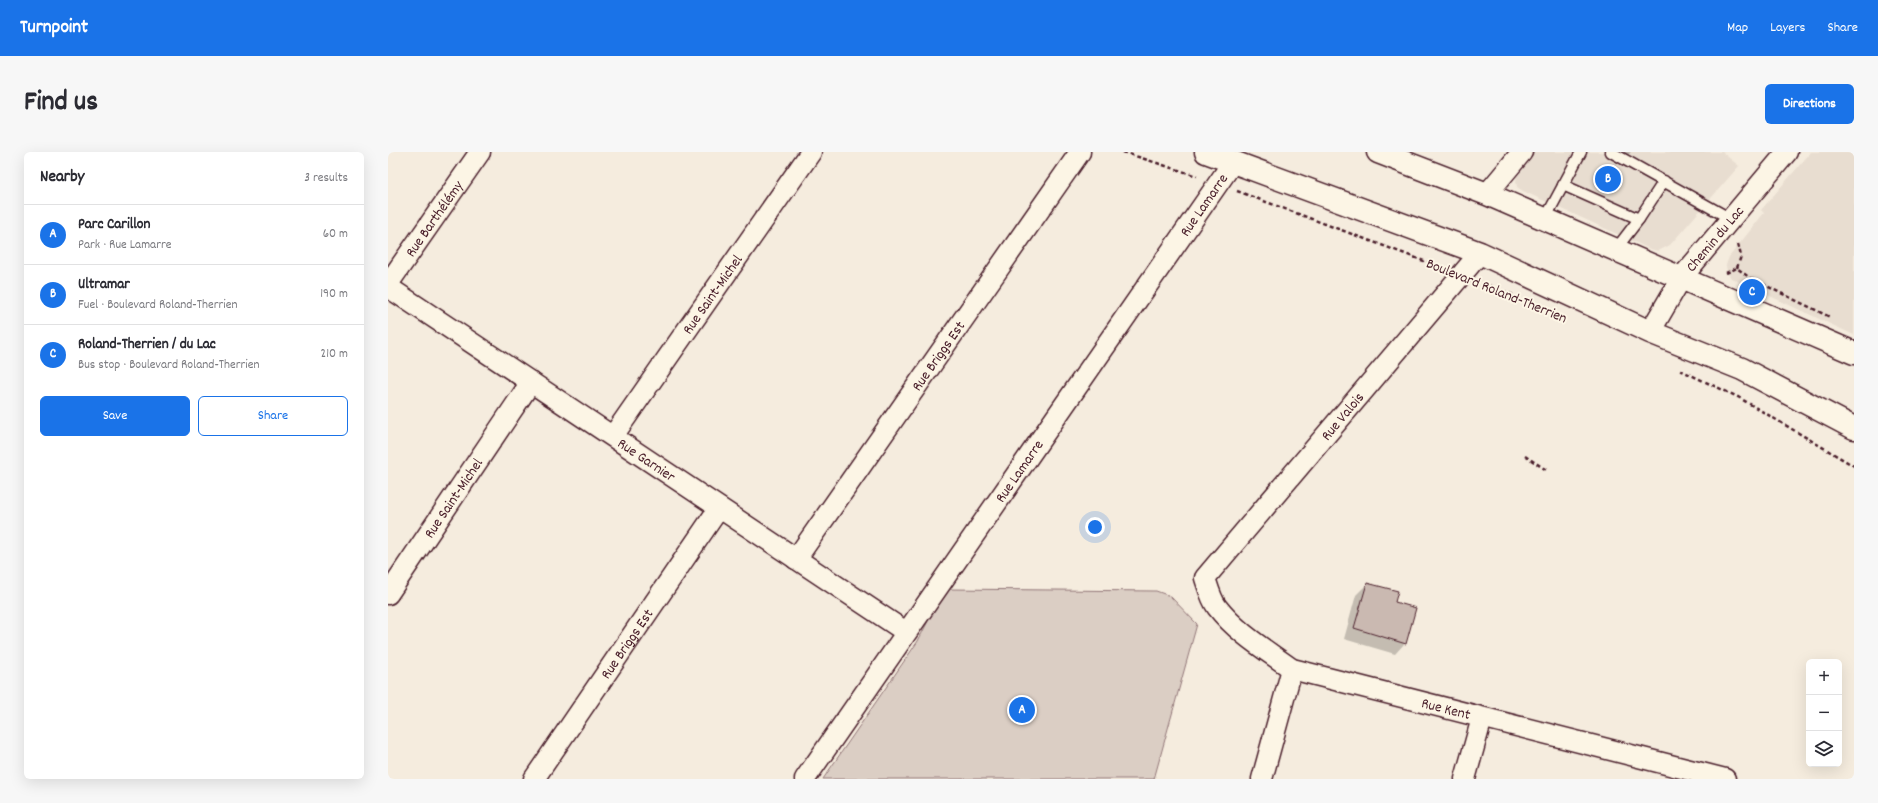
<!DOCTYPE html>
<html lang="en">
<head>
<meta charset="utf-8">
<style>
  body { margin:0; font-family:Dekko,sans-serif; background:#f7f7f7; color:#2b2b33 }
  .controls { position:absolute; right:12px; bottom:12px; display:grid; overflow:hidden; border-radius:6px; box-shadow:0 4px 16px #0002 }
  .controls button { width:36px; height:36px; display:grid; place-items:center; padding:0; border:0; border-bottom:1px solid #e1e1e2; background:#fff; color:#2b2b33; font:20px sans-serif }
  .you { position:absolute; left:707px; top:375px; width:14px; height:14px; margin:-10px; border:3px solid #fff; border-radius:50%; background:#1a73e8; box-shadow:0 0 0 6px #1a73e833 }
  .badge { display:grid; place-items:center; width:26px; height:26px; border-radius:50%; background:#1a73e8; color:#fff; font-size:13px; font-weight:700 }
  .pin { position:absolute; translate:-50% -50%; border:2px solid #fff; box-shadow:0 1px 4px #0006 }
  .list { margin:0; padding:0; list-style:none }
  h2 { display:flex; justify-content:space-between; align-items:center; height:52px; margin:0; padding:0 16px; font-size:17px }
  h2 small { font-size:13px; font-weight:400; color:#7c7c81 }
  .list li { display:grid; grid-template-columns:26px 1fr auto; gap:12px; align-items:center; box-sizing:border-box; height:60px; padding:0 16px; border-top:1px solid #e1e1e2 }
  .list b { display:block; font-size:15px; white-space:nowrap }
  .list p { margin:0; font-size:13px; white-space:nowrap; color:#7c7c81 }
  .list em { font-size:13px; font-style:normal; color:#7c7c81 }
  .actions { display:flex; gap:8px; padding:12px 16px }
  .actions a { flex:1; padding:9px 0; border:1px solid #1a73e8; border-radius:6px; text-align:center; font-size:14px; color:#1a73e8 }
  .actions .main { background:#1a73e8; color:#fff }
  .icon { flex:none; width:22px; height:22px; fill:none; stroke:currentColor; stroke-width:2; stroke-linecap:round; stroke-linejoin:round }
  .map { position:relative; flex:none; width:1466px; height:627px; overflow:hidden; border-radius:6px }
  header { display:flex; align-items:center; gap:24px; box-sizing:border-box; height:56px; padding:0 20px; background:#1a73e8; color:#fff }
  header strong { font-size:19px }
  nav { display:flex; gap:22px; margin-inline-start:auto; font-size:14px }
  .intro { display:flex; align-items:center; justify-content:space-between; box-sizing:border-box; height:96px; padding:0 24px }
  h1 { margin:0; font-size:28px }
  .button { padding:10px 18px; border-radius:6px; background:#1a73e8; color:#fff; font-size:14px; font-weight:700 }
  main { display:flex; gap:24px; padding:0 24px }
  aside { flex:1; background:#fff; border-radius:6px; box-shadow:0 4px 16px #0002 }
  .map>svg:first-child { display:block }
  .built { fill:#e8ddd0 }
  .green { fill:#dbcec4; stroke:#927678 }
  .shadow { fill:#0003 }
  .building { fill:#cab9b1; stroke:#4a1f2b }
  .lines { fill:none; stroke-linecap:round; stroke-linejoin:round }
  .lane-casing { stroke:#4a1f2b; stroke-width:13 }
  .street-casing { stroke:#4a1f2b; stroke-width:23 }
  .secondary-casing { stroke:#4a1f2b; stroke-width:25 }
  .path { stroke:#4a1f2b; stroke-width:2.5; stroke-dasharray:4 3; stroke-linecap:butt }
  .lane { stroke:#fcf5e5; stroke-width:10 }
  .street { stroke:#fcf5e5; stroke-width:20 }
  .secondary { stroke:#fcf5e5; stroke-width:22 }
  .labels { text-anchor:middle; stroke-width:4; stroke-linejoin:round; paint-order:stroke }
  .street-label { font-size:15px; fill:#4a1f2b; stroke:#fcf5e5 }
</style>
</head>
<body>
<header>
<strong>Turnpoint</strong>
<nav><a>Map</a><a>Layers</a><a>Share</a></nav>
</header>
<div class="intro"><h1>Find us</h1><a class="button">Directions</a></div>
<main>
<aside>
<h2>Nearby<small>3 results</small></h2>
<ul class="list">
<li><span class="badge">A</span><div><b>Parc Carillon</b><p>Park · Rue Lamarre</p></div><em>60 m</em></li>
<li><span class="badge">B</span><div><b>Ultramar</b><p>Fuel · Boulevard Roland-Therrien</p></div><em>190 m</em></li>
<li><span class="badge">C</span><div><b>Roland-Therrien / du Lac</b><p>Bus stop · Boulevard Roland-Therrien</p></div><em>210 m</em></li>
</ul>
<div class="actions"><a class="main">Save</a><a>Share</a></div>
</aside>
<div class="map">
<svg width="1466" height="627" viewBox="0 0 1466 627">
  <rect width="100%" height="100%" fill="#f5ecde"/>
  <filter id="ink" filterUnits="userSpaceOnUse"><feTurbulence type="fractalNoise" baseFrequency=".025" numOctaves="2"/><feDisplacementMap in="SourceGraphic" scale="8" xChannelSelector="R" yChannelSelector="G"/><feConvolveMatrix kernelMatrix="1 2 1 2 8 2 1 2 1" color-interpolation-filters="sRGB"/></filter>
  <g filter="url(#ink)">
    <g class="built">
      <path d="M 1146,0 L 1334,0 L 1351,14 L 1282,93 L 1270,99 L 1262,97 L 1135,39 L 1129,35 L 1128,29 L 1129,21 Z"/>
      <path d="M 1423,0 L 1466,0 L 1466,183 L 1343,126 L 1339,120 L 1338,113 L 1341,105 L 1376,61 L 1373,58 Z"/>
    </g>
    <path class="green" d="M 561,437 L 768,439 L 782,444 L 809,472 L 766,627 L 435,627 L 530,489 L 548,453 Z"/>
    <g class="shadow">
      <path d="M 1235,0 L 1243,0 L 1240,3 Z"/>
      <path d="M 979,432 L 1006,451 L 1017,491 L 1007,502 L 956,487 L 968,443 Z"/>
    </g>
    <path class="building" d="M 979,431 L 1010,439 L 1007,450 L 1028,456 L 1018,492 L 966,476 Z"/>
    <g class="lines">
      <g class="lane-casing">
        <g id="lane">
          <path d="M 1223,0 L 1343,67"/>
          <path d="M 1175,33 L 1251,67 L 1276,29"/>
          <path d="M 1157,67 L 1193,0"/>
          <path d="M 1228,97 L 1251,67"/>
        </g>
      </g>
      <g class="street-casing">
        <g id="street">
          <path d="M 1099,42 L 1134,0"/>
          <path id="s1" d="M 1092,101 L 817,426 C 820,435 823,447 829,455 C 849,481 878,498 904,517 L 1337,627"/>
          <path id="s2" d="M 0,132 L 92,0"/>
          <path id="s3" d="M 0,135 L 518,480"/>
          <path id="s4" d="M 1262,180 L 1294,125 L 1399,0"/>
          <path id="s5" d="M 225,284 L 423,0"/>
          <path id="s6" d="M 408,407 L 692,0"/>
          <path id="s7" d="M 0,442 L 143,230"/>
          <path id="s8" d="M 146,627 L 331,356"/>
          <path id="s9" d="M 417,627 L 845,10"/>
          <path d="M 874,627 L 904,517"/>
          <path d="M 1077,627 L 1094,566"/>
        </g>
      </g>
      <g class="secondary-casing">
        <g id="secondary">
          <path d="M 818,0 L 1092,101 L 1262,180 L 1354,217 L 1466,276"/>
          <path d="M 990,0 L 1099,42 L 1466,201"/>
        </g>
      </g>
      <g class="path">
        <path d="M 735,0 L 809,24"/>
        <path d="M 849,39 L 1052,115"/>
        <path d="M 1349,116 L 1353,104 L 1350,92"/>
        <path d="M 1338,121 L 1349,116 L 1362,126 L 1442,165"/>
        <path d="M 1095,131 L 1125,143"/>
        <path d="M 1292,218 L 1350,245 L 1466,314"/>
        <path d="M 1137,304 L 1160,319"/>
      </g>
      <use href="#lane" class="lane"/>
      <use href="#street" class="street"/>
      <use href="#secondary" class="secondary"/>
    </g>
  </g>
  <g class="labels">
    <g class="street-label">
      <text dy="5" stroke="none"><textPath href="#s9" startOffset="699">Rue Lamarre</textPath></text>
      <text dy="5" stroke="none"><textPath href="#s2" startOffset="80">Rue Barthélémy</textPath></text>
      <text dy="5" stroke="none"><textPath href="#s4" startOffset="114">Chemin du Lac</textPath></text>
      <text transform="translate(1109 138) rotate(22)" y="5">Boulevard Roland-Therrien</text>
      <text dy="5" stroke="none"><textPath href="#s5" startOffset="173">Rue Saint-Michel</textPath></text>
      <text dy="5" stroke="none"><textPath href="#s6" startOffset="248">Rue Briggs Est</textPath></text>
      <text transform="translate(954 264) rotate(-50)" y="5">Rue Valois</text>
      <text dy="5" stroke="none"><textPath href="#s3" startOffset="311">Rue Garnier</textPath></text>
      <text dy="5" stroke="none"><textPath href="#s9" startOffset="375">Rue Lamarre</textPath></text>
      <text dy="5" stroke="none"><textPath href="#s7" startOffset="116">Rue Saint-Michel</textPath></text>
      <text dy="5" stroke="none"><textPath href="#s8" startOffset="164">Rue Briggs Est</textPath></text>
      <text dy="5" stroke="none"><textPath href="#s1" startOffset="714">Rue Kent</textPath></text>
    </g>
  </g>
</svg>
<div class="controls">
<button>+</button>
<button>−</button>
<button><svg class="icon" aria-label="layers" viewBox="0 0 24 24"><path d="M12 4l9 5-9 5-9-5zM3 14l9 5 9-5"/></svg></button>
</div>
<div class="you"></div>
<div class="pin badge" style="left:634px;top:558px">A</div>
<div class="pin badge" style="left:1220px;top:27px">B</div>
<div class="pin badge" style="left:1364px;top:140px">C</div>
</div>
</main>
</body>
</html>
